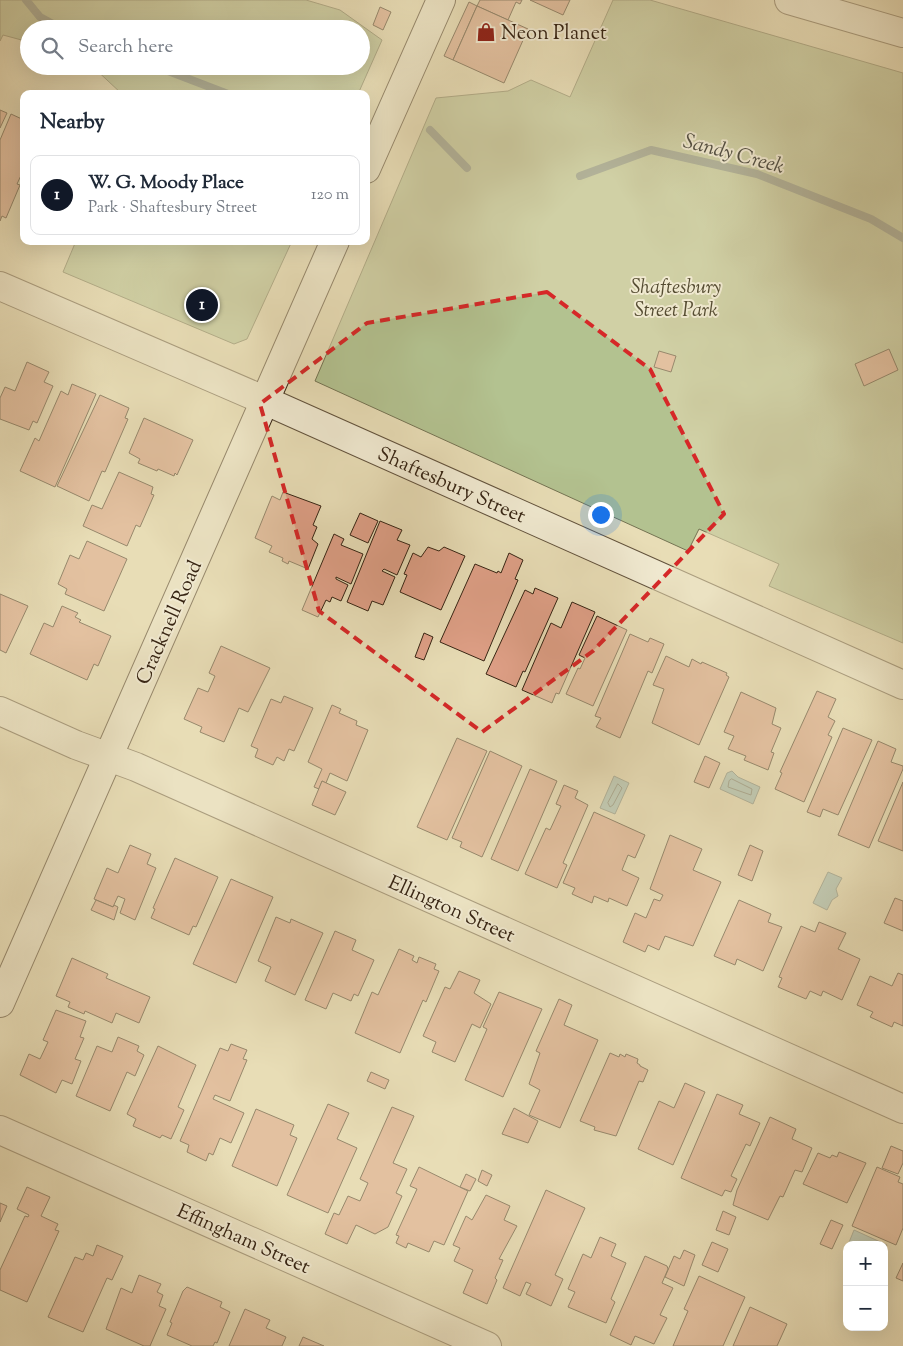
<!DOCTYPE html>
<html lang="en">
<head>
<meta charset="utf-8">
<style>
  body { margin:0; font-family:"Sorts Mill Goudy",serif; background:#f2f2f3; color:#1f2937 }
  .controls { position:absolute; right:15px; bottom:15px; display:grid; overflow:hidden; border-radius:10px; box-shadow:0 5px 20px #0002 }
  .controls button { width:45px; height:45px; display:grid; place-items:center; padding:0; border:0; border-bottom:1px solid #e0e1e3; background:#fff; color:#1f2937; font:25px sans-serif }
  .you { position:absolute; left:600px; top:514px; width:18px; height:18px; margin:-12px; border:4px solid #fff; border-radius:50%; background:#1a73e8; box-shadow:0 0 0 8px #1a73e833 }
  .badge { display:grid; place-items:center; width:32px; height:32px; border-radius:50%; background:#111827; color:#fff; font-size:16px; font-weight:700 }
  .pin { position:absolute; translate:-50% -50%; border:2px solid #fff; box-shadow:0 1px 5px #0006 }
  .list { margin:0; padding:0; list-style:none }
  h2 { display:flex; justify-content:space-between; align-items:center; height:65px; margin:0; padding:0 20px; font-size:21px }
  h2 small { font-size:16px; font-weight:400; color:#747a83 }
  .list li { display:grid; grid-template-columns:32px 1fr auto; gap:15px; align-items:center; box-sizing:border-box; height:80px; margin:0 10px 10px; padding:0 10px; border:1px solid #e0e1e3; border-radius:10px }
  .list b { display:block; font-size:19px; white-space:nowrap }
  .list p { margin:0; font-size:16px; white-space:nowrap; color:#747a83 }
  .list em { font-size:16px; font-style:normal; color:#747a83 }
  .icon { flex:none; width:28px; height:28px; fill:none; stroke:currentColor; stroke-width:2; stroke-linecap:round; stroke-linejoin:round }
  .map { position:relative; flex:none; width:903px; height:1346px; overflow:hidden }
  .search { position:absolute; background:#fff; box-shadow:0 5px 20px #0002; left:20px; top:20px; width:350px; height:55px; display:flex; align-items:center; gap:12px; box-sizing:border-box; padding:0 18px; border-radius:28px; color:#747a83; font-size:19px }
  .panel { position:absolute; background:#fff; box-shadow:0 5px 20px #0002; left:20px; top:90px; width:350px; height:155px; border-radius:10px }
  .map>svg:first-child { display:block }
  .green { fill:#b3c290; stroke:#747352 }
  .water { fill:#99bab6; stroke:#717e75 }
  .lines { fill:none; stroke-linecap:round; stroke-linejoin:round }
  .shore { stroke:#686f64; stroke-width:1 }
  .stream { stroke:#717e75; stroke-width:8 }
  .building { fill:#de9f86; stroke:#362413 }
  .street-casing { stroke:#62523c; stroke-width:30 }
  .secondary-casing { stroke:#362413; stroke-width:30 }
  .street { stroke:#f0e9d0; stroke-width:28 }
  .secondary { stroke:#f0e9d0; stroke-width:28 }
  .marked { fill:none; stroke:#d62828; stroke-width:4; stroke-dasharray:10 6; stroke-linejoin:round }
  .labels { text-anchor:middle; stroke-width:4; stroke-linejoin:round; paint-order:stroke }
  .poi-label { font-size:20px; fill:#362413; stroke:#f0e9d0; text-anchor:start }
  .park-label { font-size:20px; font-style:italic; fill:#554c32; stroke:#f0e9d0 }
  .street-label { font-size:20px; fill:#362413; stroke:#f0e9d0 }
  .water-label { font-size:21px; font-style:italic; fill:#545144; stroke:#f0e9d0 }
</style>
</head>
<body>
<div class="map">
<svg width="903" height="1346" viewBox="0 0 903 1346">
  <rect width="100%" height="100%" fill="#e8ddb6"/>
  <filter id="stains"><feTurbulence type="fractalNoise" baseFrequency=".004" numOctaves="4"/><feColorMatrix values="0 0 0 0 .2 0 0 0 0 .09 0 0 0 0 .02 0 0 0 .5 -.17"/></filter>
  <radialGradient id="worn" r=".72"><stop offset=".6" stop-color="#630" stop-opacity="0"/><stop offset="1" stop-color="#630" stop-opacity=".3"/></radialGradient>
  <g class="green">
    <path d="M 0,0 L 306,0 L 340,10 L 382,40 L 358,94 L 122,94 L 92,66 L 361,66 L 361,29 L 29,29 L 29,42 L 3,35 L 0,41 Z"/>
    <path d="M 613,0 L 650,0 L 903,73 L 903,643 L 769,586 L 779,564 L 699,529 L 688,551 L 315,381 L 436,98 L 508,91 L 531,80 L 570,97 Z"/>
    <path d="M 76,241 L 292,241 L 247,339 L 234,344 L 63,272 Z"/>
  </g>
  <g class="water">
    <path d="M 732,771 L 738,777 L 760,787 L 753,804 L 720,789 L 727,773 Z"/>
    <path d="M 614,776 L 629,783 L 615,814 L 600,808 Z"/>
    <path d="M 828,872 L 842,878 L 836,889 L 838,896 L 832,900 L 827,910 L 813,903 Z"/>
    <path d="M 854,1230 L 887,1245 L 884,1251 L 884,1245 L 848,1245 Z"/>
  </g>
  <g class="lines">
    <g class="shore">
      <path d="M 732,779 L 752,789 L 751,795 L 728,787 L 729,781 Z"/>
      <path d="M 618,784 L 622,788 L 613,805 L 610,807 L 608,803 Z"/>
    </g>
    <g class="stream">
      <path d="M 26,0 L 40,17 L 62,29"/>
      <path d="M 155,66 L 228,94"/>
      <path d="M 430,130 L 467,168"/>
      <path d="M 580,176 L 651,150 L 757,174 L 871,219 L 903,238"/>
    </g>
  </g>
  <g class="building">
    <path d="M 480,0 L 522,0 L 520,4 L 516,2 L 508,20 L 477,6 Z"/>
    <path d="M 530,0 L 570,0 L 563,15 Z"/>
    <path d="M 469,2 L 477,6 L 453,60 L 444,56 Z"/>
    <path d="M 477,6 L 528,29 L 504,83 L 453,60 Z"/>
    <path d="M 380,7 L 391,12 L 383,30 L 373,25 Z"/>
    <path d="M 0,110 L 7,113 L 0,128 Z"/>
    <path d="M 11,114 L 24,120 L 24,169 L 17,184 L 20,185 L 6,218 L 2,216 L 0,221 L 0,140 Z"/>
    <path d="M 889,349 L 898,370 L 864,386 L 855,364 Z"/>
    <path d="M 659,351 L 676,356 L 671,372 L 654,367 Z"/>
    <path d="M 27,362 L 49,372 L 44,382 L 53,386 L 37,423 L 33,421 L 29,430 L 0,419 L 0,398 L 5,387 L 15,391 Z"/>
    <path d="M 72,384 L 96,394 L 55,487 L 20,471 L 35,438 L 39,441 L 61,391 L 68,395 Z"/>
    <path d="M 100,395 L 129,408 L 125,418 L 128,419 L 105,472 L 102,471 L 89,501 L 57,486 Z"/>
    <path d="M 144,418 L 193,440 L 177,475 L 175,473 L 174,476 L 158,469 L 157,471 L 138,463 L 140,459 L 129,453 Z"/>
    <path d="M 119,472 L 153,487 L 151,494 L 154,495 L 140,527 L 136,525 L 127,546 L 83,526 L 92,505 L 102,509 Z"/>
    <path d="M 283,492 L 321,506 L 313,525 L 317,527 L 312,539 L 318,544 L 308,569 L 289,561 L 288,564 L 282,561 L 283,558 L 269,552 L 272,546 L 255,538 L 272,496 L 280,500 Z"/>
    <path d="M 360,513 L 378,521 L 368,543 L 350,535 Z"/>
    <path d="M 380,521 L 402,530 L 397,540 L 410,545 L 397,575 L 384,569 L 382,571 L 395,577 L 383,605 L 372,601 L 368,611 L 347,602 Z"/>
    <path d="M 334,534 L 344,539 L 341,545 L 363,554 L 351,584 L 336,577 L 336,579 L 348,585 L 341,601 L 332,597 L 330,602 L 326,600 L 318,617 L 302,610 Z"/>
    <path d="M 87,541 L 127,559 L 104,611 L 65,594 L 67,589 L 58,584 L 70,555 L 79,559 Z"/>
    <path d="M 428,547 L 439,551 L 444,547 L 465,556 L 441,610 L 400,592 L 407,575 L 404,574 L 413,553 L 421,557 Z"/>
    <path d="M 509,553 L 523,560 L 515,579 L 518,580 L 484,661 L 440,642 L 475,564 L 497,573 L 498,571 L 501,573 Z"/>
    <path d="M 535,588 L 558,598 L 525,672 L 523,671 L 516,687 L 486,674 L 525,590 L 533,594 Z"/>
    <path d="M 0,594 L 28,606 L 6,653 L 0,650 Z"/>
    <path d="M 572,602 L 595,612 L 559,694 L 556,693 L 552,703 L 522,690 L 551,623 L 561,628 Z"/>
    <path d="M 62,606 L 78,613 L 75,617 L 81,620 L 79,622 L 111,636 L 98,666 L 94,664 L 87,680 L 30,654 L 44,623 L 53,627 Z"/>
    <path d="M 597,616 L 627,630 L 593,706 L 566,694 L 578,668 L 580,669 L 585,658 L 579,655 Z"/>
    <path d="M 424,633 L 433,637 L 424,660 L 415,657 Z"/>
    <path d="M 630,634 L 648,642 L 650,638 L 664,644 L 652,673 L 648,671 L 620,738 L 596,727 L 601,718 L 595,716 Z"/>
    <path d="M 221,646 L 270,668 L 248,712 L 239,708 L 224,742 L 200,732 L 202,727 L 184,719 L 198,688 L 208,692 L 215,676 L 209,673 Z"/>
    <path d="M 666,656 L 689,667 L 692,659 L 701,664 L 702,662 L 727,673 L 726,675 L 729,677 L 699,745 L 652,723 L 664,689 L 653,685 Z"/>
    <path d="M 817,691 L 836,699 L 828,717 L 835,721 L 828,735 L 832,737 L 804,802 L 775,789 L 782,773 L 780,772 Z"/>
    <path d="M 741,692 L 776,708 L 772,724 L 781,728 L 771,752 L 774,753 L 768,770 L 744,760 L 746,756 L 728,749 L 734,736 L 724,732 Z"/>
    <path d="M 284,696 L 313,708 L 294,751 L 289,749 L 284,761 L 277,757 L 273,765 L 255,757 L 258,749 L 251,746 L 271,699 L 281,703 Z"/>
    <path d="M 332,705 L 341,709 L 339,713 L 357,721 L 356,725 L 368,730 L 347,781 L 330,773 L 326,783 L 322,781 L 319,789 L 314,787 L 322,769 L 308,762 Z"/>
    <path d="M 843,728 L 872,740 L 838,815 L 823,809 L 820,817 L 807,812 Z"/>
    <path d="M 457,738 L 487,751 L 447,840 L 417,827 Z"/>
    <path d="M 878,741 L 896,749 L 891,762 L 903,766 L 903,769 L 869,848 L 838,835 Z"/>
    <path d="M 490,751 L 522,766 L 482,857 L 460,847 L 462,842 L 452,838 Z"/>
    <path d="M 705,756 L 720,763 L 709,788 L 694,782 Z"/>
    <path d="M 530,769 L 557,781 L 518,871 L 491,859 Z"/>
    <path d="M 322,781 L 346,792 L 335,815 L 312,805 Z"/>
    <path d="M 903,782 L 903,851 L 878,841 Z"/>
    <path d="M 564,785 L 578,791 L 575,798 L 588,805 L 563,863 L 567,865 L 557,888 L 525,874 L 546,828 L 550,830 L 561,806 L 556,804 Z"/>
    <path d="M 594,812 L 645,835 L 635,858 L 628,855 L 622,870 L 639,878 L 627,906 L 609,898 L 608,902 L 594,896 L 592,903 L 572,894 L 575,888 L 563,883 Z"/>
    <path d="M 670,835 L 702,849 L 693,870 L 721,882 L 693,946 L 665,936 L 659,950 L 648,945 L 645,952 L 623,942 L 635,913 L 646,918 L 654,899 L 660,901 L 663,895 L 650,889 Z"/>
    <path d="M 130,845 L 151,854 L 147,864 L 156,868 L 135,920 L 120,913 L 125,899 L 118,896 L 113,907 L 94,899 L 107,868 L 118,873 Z"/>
    <path d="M 750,845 L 763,851 L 752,881 L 738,875 Z"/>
    <path d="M 175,858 L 218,877 L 196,927 L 193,926 L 189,935 L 151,918 L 155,909 L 153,908 Z"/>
    <path d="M 231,879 L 273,897 L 236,983 L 193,964 Z"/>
    <path d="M 895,898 L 903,901 L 903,931 L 884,923 Z"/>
    <path d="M 96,900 L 113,907 L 114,905 L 118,907 L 114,920 L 91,910 Z"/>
    <path d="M 739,900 L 771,914 L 768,922 L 782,927 L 763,971 L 737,959 L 735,965 L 714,956 Z"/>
    <path d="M 276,917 L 290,923 L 291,919 L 323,933 L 295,995 L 265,981 L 271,967 L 258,961 Z"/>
    <path d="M 819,922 L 846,933 L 838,949 L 860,959 L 842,1000 L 823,991 L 821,996 L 810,991 L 806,999 L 778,987 L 782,978 L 779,977 L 801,926 L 815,932 Z"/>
    <path d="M 335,931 L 356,940 L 352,950 L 374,960 L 358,996 L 354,994 L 351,1001 L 333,993 L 326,1009 L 305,1000 Z"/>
    <path d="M 399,949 L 414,956 L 412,960 L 417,963 L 419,957 L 436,964 L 434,969 L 439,971 L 426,1002 L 423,1000 L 400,1053 L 355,1033 L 372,992 L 378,995 Z"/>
    <path d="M 72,958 L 108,974 L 106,978 L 150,997 L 139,1023 L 116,1013 L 112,1023 L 85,1011 L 84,1014 L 68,1007 L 70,1002 L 56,996 Z"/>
    <path d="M 459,971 L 480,980 L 474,993 L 491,1004 L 480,1028 L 472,1024 L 455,1062 L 432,1052 L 436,1042 L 423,1036 L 445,987 L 450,989 Z"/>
    <path d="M 898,973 L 903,975 L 903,1026 L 894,1022 L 892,1027 L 870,1017 L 873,1012 L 857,1005 L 870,976 L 892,986 Z"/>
    <path d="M 499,992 L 542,1009 L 503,1097 L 465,1080 L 487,1029 L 483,1027 Z"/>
    <path d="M 559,999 L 572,1005 L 564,1025 L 598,1040 L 560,1128 L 529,1115 L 540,1090 L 529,1084 L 540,1053 L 536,1051 Z"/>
    <path d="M 56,1010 L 86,1021 L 80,1037 L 84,1038 L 75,1059 L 81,1061 L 72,1084 L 62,1080 L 56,1093 L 20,1075 L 29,1054 L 40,1059 L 48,1042 L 43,1040 Z"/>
    <path d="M 118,1037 L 139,1046 L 137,1051 L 144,1055 L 135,1076 L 127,1072 L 110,1111 L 76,1096 L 97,1046 L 112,1052 Z"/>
    <path d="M 231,1044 L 247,1050 L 243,1059 L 247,1060 L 230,1101 L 215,1095 L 213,1099 L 244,1113 L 231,1143 L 220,1138 L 213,1155 L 209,1153 L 206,1161 L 187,1152 L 189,1145 L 180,1141 L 220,1048 L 228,1051 Z"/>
    <path d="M 158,1046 L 196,1065 L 178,1107 L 184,1110 L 171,1139 L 162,1135 L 160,1138 L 133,1126 L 136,1119 L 127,1114 Z"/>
    <path d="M 610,1053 L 619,1057 L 620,1054 L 625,1057 L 626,1054 L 638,1059 L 637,1063 L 640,1065 L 640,1066 L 648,1070 L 643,1082 L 639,1081 L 616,1136 L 594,1130 L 595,1127 L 580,1121 Z"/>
    <path d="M 371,1072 L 389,1080 L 385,1089 L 367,1081 Z"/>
    <path d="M 685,1083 L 705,1092 L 673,1165 L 638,1149 L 659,1101 L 674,1108 Z"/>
    <path d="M 717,1094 L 743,1105 L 739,1114 L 760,1123 L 750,1146 L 746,1144 L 731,1176 L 737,1179 L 731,1192 L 725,1190 L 722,1196 L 681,1178 Z"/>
    <path d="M 328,1104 L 349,1113 L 337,1139 L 357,1148 L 328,1213 L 287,1195 Z"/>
    <path d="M 392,1107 L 414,1116 L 393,1163 L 407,1169 L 396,1193 L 402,1196 L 388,1227 L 375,1234 L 356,1225 L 347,1244 L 325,1234 L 334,1213 L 339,1215 L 348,1196 L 360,1201 L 368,1183 L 360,1179 Z"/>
    <path d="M 514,1108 L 538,1121 L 528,1143 L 502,1134 Z"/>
    <path d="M 256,1109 L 294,1125 L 290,1135 L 297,1138 L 277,1186 L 232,1166 Z"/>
    <path d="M 770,1117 L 796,1129 L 792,1139 L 812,1148 L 802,1172 L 795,1170 L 783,1197 L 780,1196 L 768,1220 L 733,1205 L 737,1190 Z"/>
    <path d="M 891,1146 L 903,1151 L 903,1163 L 898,1174 L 882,1168 Z"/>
    <path d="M 839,1152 L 866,1163 L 847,1203 L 803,1184 L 818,1153 L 830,1158 L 832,1155 L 837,1157 Z"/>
    <path d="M 419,1167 L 468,1191 L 444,1245 L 434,1241 L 429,1252 L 408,1243 L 406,1248 L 396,1243 L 399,1236 L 396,1235 L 417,1189 L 410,1186 Z"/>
    <path d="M 877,1167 L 900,1177 L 898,1182 L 903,1184 L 903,1228 L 896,1245 L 852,1226 Z"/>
    <path d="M 482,1170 L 492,1175 L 487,1186 L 478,1181 Z"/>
    <path d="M 466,1174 L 476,1179 L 470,1191 L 460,1187 Z"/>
    <path d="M 27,1187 L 50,1197 L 41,1216 L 58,1224 L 55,1230 L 59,1231 L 27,1302 L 0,1290 L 0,1270 L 25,1216 L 28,1217 L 29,1215 L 17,1209 Z"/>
    <path d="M 546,1190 L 585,1208 L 555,1275 L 563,1279 L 551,1306 L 526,1294 L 531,1284 L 526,1282 L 520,1296 L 503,1288 Z"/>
    <path d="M 486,1195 L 510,1206 L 504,1220 L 517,1226 L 499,1259 L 503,1260 L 495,1278 L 497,1280 L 487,1304 L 463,1293 L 473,1270 L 454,1261 L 460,1248 L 453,1245 L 466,1216 L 472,1220 Z"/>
    <path d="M 0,1203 L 7,1206 L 0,1222 Z"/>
    <path d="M 723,1211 L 736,1217 L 729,1235 L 716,1230 Z"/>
    <path d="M 831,1220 L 843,1225 L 832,1249 L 820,1244 Z"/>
    <path d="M 600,1237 L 616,1244 L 611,1256 L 626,1263 L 611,1299 L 615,1302 L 606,1323 L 568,1307 L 575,1292 L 568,1289 L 583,1254 L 591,1258 Z"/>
    <path d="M 712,1242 L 728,1249 L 718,1272 L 702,1265 Z"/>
    <path d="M 97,1245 L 123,1256 L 112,1280 L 107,1278 L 83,1332 L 48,1317 L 75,1257 L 83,1260 L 86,1253 L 93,1256 Z"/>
    <path d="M 684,1250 L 695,1255 L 684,1286 L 665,1277 L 674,1256 L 680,1259 Z"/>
    <path d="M 645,1256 L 667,1266 L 668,1269 L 662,1283 L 673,1288 L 660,1315 L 667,1318 L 654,1344 L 635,1336 L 631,1345 L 610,1335 Z"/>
    <path d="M 903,1263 L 903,1281 L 896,1278 Z"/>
    <path d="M 139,1275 L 161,1284 L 157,1292 L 163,1295 L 159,1306 L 166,1309 L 150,1346 L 144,1346 L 106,1329 L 121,1288 L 132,1293 Z"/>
    <path d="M 699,1276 L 745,1297 L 723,1346 L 673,1346 L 688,1311 L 684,1309 Z"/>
    <path d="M 187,1287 L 222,1302 L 220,1307 L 230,1312 L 217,1343 L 215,1342 L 213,1346 L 192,1346 L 167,1335 L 172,1323 L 170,1322 L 183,1291 Z"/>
    <path d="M 750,1307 L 787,1324 L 777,1346 L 733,1346 Z"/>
    <path d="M 245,1309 L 270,1320 L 266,1328 L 286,1337 L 282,1346 L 229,1346 Z"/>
    <path d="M 303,1337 L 324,1346 L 299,1346 Z"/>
  </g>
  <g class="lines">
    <g class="street-casing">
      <g id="street">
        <path d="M 789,0 L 903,33"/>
        <path d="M 0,286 L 266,401 L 903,685"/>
        <path d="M 0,711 L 76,745 L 136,767 L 903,1109"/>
        <path d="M 0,1130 L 487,1346"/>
      </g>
    </g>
    <g class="secondary-casing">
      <g id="secondary">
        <path d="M 366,169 L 441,0"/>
        <path d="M 0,1003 L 335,241"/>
      </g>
    </g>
    <use href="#street" class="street"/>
    <use href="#secondary" class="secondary"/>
  </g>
  <path d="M0 0H903V1346H0ZM 547,292 L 650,369 L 724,514 L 593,651 L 482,732 L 319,611 L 260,404 L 367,323 Z" fill="#e8ddb6" fill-opacity=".55" fill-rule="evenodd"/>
  <path class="marked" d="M 547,292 L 650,369 L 724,514 L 593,651 L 482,732 L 319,611 L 260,404 L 367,323 Z"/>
  <defs>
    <g id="shop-bare" transform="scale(1.5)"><path d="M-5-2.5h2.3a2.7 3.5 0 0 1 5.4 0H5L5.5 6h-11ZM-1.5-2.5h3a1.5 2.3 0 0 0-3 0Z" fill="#8f2418" stroke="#f0e9d0" stroke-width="2.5" paint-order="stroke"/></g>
  </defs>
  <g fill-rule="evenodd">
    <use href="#shop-bare" x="486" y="32"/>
  </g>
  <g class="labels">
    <g class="poi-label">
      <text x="501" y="39">Neon Planet</text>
    </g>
    <g class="park-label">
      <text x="676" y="293">Shaftesbury<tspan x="676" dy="23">Street Park</tspan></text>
    </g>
    <g class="street-label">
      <text transform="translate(452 484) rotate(24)" y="7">Shaftesbury Street</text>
      <text transform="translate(168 622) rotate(-66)" y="7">Cracknell Road</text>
      <text transform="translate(452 908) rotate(24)" y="7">Ellington Street</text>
      <text transform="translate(244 1238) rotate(24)" y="7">Effingham Street</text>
    </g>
    <g class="water-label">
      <text transform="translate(734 153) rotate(15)" y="7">Sandy Creek</text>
    </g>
  </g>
  <rect width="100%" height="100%" filter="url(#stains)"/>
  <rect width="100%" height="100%" fill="url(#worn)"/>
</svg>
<div class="controls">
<button>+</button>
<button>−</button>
</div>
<div class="you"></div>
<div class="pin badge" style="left:202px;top:305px">1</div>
<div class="search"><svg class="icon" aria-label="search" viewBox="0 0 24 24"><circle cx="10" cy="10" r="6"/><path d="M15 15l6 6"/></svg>Search here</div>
<section class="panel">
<h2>Nearby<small></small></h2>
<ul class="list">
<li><span class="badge">1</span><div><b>W. G. Moody Place</b><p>Park · Shaftesbury Street</p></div><em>120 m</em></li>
</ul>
</section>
</div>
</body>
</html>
